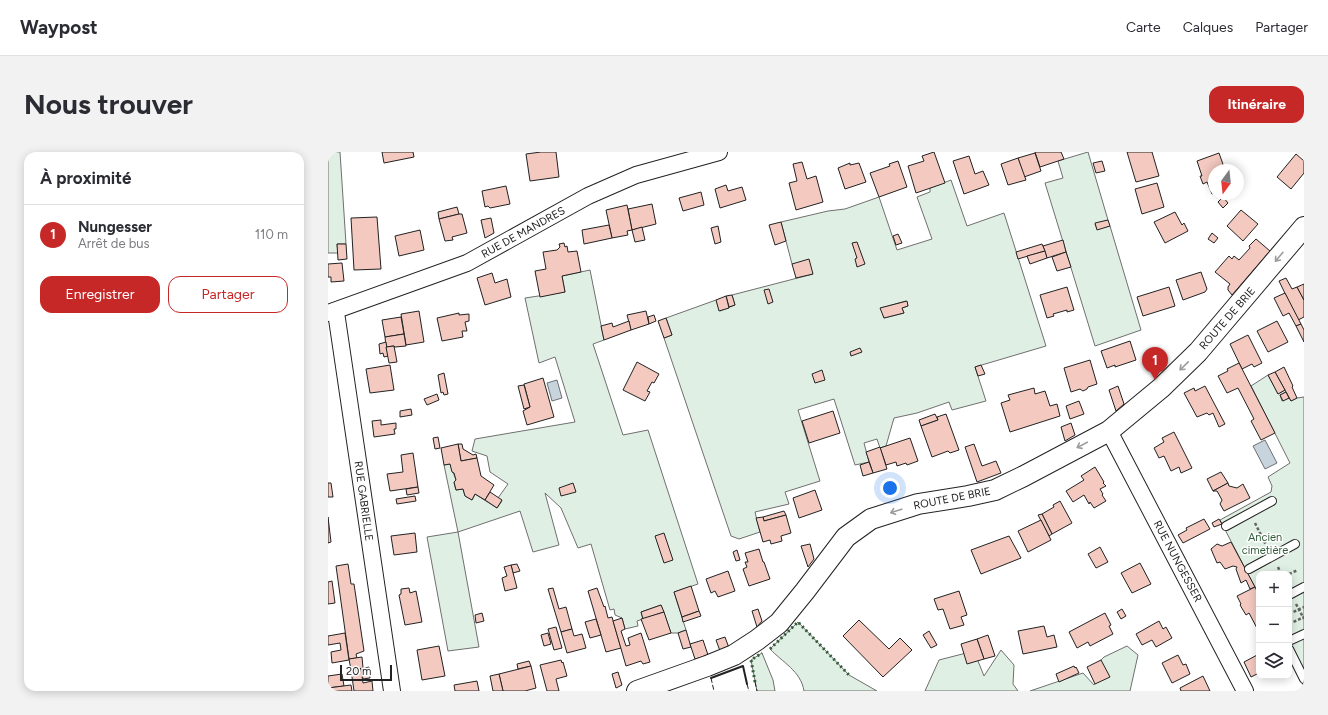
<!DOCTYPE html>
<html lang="fr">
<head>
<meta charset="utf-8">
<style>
  body { margin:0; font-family:Figtree,sans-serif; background:#f2f2f3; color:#2b2b33 }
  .controls { position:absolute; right:12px; bottom:12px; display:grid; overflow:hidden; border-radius:8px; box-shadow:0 2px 10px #0003 }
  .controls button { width:36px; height:36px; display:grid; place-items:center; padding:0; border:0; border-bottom:1px solid #e1e1e2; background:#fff; color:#2b2b33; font:20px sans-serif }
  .compass { position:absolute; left:880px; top:12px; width:36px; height:36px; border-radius:50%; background:#fff; box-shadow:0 2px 10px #0003; rotate:195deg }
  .scale { position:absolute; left:12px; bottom:10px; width:52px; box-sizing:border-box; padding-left:4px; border:2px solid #222; border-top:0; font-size:11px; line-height:14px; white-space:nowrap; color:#222; -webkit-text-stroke:3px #fff; paint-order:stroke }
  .you { position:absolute; left:562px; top:336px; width:14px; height:14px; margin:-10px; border:3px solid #fff; border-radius:50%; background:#1a73e8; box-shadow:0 0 0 6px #1a73e833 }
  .badge { display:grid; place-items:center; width:26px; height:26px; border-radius:50%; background:#c62828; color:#fff; font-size:13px; font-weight:700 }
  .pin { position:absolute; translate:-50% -33px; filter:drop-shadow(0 1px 2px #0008) }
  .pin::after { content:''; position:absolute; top:21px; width:14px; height:12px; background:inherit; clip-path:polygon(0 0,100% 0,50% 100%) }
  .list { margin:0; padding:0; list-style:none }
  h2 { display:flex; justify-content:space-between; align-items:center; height:52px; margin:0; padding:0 16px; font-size:17px }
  h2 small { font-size:13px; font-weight:400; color:#7c7c81 }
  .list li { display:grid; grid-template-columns:26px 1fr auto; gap:12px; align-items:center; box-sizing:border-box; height:60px; padding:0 16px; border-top:1px solid #e1e1e2 }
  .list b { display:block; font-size:15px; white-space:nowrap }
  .list p { margin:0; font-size:13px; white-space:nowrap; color:#7c7c81 }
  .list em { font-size:13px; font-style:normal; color:#7c7c81 }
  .actions { display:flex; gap:8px; padding:12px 16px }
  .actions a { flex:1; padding:9px 0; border:1px solid #c62828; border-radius:12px; text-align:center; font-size:14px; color:#c62828 }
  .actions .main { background:#c62828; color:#fff }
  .icon { flex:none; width:22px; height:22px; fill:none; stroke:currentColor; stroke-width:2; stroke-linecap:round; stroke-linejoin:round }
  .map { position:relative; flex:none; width:976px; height:539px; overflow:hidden; border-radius:12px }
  header { display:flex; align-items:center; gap:24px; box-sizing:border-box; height:56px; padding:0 20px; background:#fff; border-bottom:1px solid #e1e1e2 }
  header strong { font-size:19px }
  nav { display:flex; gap:22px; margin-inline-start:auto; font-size:14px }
  .intro { display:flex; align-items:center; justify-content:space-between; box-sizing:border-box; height:96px; padding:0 24px }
  h1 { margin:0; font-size:28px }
  .button { padding:10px 18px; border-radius:12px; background:#c62828; color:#fff; font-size:14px; font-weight:700 }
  main { display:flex; gap:24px; padding:0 24px }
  aside { flex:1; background:#fff; border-radius:12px; box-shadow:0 2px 10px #0003 }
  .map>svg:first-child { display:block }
  .green { fill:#e0efe3; stroke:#6f6f6f; fill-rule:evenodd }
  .water { fill:#c7d3dd; stroke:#6f6f6f }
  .building { fill:#f3c9c0; stroke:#222 }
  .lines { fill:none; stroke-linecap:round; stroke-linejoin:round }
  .service-casing { stroke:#222; stroke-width:10 }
  .minor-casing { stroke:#222; stroke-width:18 }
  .tertiary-casing { stroke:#222; stroke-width:22 }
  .path { stroke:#646464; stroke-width:2.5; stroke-dasharray:3 2; stroke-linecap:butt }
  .service { stroke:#fff; stroke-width:8 }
  .minor { stroke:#fff; stroke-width:16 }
  .tertiary { stroke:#fff; stroke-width:20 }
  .hedge { stroke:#2f5e38; stroke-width:3; stroke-dasharray:2 3; stroke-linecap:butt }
  .fence { stroke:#222; stroke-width:1; stroke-dasharray:5 2; stroke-linecap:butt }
  .wall { stroke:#222; stroke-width:2 }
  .oneway { stroke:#9c9c9c }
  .labels { text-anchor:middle; stroke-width:3; stroke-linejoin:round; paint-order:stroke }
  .street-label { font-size:11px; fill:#222; stroke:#fff }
  .park-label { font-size:11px; fill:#2f5e38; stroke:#fff }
</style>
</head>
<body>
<header>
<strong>Waypost</strong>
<nav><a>Carte</a><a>Calques</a><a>Partager</a></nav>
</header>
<div class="intro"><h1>Nous trouver</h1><a class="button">Itinéraire</a></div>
<main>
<aside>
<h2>À proximité<small></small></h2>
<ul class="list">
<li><span class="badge">1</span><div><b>Nungesser</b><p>Arrêt de bus</p></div><em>110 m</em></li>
</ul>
<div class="actions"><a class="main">Enregistrer</a><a>Partager</a></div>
</aside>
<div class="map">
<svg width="976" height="539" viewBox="0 0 976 539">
  <rect width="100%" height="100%" fill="#fff"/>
  <g class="green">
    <path d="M 0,0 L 12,0 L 18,92 L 9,92 L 10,101 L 0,101 Z"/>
    <path d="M 760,0 L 780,68 L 767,72 L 769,77 L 782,74 L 813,178 L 767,194 L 717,31 L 735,26 L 730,9 Z"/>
    <path d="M 623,28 L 639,74 L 676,61 L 718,194 L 647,215 L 658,249 L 624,258 L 621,250 L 589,261 L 566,266 L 558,294 L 552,296 L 549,287 L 536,291 L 541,310 L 527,313 L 506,247 L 470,258 L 492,329 L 457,340 L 461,352 L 427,360 L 432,380 L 411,387 L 403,384 L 336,186 L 344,183 L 338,166 L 388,148 L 392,159 L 407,153 L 404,143 L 485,122 L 464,112 L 453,70 L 500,59 L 517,57 L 551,45 L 569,98 L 604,87 L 589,45 L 602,40 L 602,36 ZM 578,149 L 580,154 L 574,156 L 576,161 L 556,166 L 553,156 Z"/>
    <path d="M 262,118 L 276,188 L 265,192 L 295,283 L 320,278 L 370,432 L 346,440 L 358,478 L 350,481 L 343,481 L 333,453 L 313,460 L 315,467 L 309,469 L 310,474 L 297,477 L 294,466 L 287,463 L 286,457 L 282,458 L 263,392 L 250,396 L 233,356 L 217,341 L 231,393 L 205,400 L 192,359 L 130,380 L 151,495 L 120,499 L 99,385 L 130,380 L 116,313 L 122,312 L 128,328 L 126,331 L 128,338 L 135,337 L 137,344 L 144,348 L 147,342 L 169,356 L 174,349 L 170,346 L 180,332 L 162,320 L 159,304 L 144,299 L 147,287 L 247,270 L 227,205 L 211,211 L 197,146 L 237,140 L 234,124 Z"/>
    <path d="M 940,223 L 950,242 L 957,238 L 958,240 L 952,243 L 954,249 L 961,246 L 963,249 L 969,246 L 976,245 L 976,535 L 961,504 L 961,422 L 931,422 L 931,443 L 892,368 L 943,340 L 944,334 L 940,325 L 962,311 L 923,234 Z"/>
    <path d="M 470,470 L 521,523 L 549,539 L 476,539 C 473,519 454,510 442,497 Z"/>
    <path d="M 799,494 L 810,503 L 802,539 L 702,539 L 755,521 L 766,533 L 775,523 L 767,514 L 776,505 Z"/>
    <path d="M 673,498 L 686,513 L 685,532 L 690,539 L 597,539 L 611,508 L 646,499 L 656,524 Z"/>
    <path d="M 434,501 L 445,528 L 447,539 L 429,539 L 423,508 Z"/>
  </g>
  <g class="water">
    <path d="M 229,228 L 234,246 L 224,249 L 219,231 Z"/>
    <path d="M 937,288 L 949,311 L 937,317 L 925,294 Z"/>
  </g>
  <g class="building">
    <path d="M 54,0 L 85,0 L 86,5 L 56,11 Z"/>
    <path d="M 213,0 L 228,0 L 231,25 L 202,29 L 198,2 Z"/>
    <path d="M 606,0 L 617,31 L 588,41 L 580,14 L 596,9 L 594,4 Z"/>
    <path d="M 707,0 L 733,0 L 736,7 L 712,15 Z"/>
    <path d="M 799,0 L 824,0 L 831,24 L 808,30 Z"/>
    <path d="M 707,1 L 713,19 L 696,25 L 690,6 Z"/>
    <path d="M 891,1 L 897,18 L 886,18 L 886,41 L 884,42 L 879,30 L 875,32 L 872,24 L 874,24 L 869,9 Z"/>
    <path d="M 968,2 L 976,9 L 976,21 L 963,37 L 949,25 Z"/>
    <path d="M 641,4 L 647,22 L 655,19 L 661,33 L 636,42 L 625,9 Z"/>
    <path d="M 690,6 L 698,28 L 680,33 L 673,12 Z"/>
    <path d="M 570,9 L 579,35 L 551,45 L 542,21 L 562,14 L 561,12 Z"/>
    <path d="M 774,9 L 777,19 L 768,21 L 765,11 Z"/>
    <path d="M 474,10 L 479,27 L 488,24 L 495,50 L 468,58 L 461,31 L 469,29 L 465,12 Z"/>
    <path d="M 522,11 L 522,13 L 531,11 L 538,30 L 517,37 L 510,16 Z"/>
    <path d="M 829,31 L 836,55 L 814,62 L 807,37 Z"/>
    <path d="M 398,33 L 400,39 L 414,35 L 418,48 L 392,56 L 387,37 Z"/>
    <path d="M 178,34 L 182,52 L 162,56 L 160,54 L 157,55 L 154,39 Z"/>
    <path d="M 373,40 L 376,53 L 355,59 L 351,46 Z"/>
    <path d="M 895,45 L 900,51 L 895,56 L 890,50 Z"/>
    <path d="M 324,52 L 328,72 L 304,78 L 300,57 Z"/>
    <path d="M 299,53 L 304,78 L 299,79 L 300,83 L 284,86 L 278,58 Z"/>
    <path d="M 129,55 L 131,62 L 111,67 L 110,60 Z"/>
    <path d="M 913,58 L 930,72 L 915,89 L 899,74 Z"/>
    <path d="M 847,60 L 854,73 L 856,71 L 860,79 L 837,91 L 826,70 Z"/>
    <path d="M 131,62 L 134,62 L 139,81 L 124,85 L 125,88 L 117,89 L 111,67 Z"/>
    <path d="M 49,65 L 53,117 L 26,118 L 23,66 Z"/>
    <path d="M 163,66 L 166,81 L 157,86 L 153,68 Z"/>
    <path d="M 780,68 L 782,74 L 769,78 L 767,71 Z"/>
    <path d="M 453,70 L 458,89 L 447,93 L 441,73 Z"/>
    <path d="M 281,73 L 284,86 L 256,92 L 254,78 Z"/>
    <path d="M 390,74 L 393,90 L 387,92 L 383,76 Z"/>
    <path d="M 314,75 L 317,88 L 307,90 L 304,78 Z"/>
    <path d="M 92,78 L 96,98 L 71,104 L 67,84 Z"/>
    <path d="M 884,81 L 890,86 L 886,91 L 880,87 Z"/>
    <path d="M 570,82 L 574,91 L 568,93 L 565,84 Z"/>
    <path d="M 928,87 L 942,99 L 904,143 L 900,138 L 900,135 L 902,132 L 887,120 L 901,104 L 904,107 L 906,104 L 911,108 L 922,96 L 921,94 Z"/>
    <path d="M 735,88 L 738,100 L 719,106 L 715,94 Z"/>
    <path d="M 529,90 L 537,112 L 529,115 L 527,107 L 529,106 L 524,91 Z"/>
    <path d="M 236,91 L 237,95 L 239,94 L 240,100 L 249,99 L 253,120 L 234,124 L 237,140 L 212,145 L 207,119 L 218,117 L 215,100 L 229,98 L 232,95 L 231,92 Z"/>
    <path d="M 9,92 L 18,92 L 19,107 L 10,108 Z"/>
    <path d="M 714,92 L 717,99 L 690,107 L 688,100 Z"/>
    <path d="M 717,99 L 719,106 L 702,112 L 699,104 Z"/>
    <path d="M 738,100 L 743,115 L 729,119 L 724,105 Z"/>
    <path d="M 481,107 L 485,122 L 468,126 L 464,112 Z"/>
    <path d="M 14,111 L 16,129 L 3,130 L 3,125 L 0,125 L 0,112 Z"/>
    <path d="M 873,120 L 879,137 L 877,140 L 855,148 L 848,128 Z"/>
    <path d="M 164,121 L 167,131 L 179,127 L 183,145 L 157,153 L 149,126 Z"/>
    <path d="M 958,126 L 964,137 L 969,135 L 976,148 L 976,165 L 970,168 L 951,129 Z"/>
    <path d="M 976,132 L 976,148 L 969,135 Z"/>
    <path d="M 739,135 L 746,158 L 739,160 L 739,158 L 725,162 L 726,164 L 719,166 L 712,143 Z"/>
    <path d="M 841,135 L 847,154 L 815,164 L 809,145 Z"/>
    <path d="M 441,137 L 445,150 L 440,152 L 436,138 Z"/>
    <path d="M 957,141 L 973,172 L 968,174 L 961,161 L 955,164 L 946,146 Z"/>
    <path d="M 404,143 L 407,153 L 401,155 L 398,144 Z"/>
    <path d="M 398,144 L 401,156 L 391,159 L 388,148 Z"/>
    <path d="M 579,149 L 580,154 L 574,156 L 576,161 L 556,166 L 552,156 Z"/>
    <path d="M 91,159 L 96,190 L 78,193 L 73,162 Z"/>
    <path d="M 318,159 L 321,172 L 303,178 L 299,163 Z"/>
    <path d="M 131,161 L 131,163 L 141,162 L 141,169 L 137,170 L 139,179 L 134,179 L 135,185 L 114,189 L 109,166 Z"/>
    <path d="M 326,163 L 328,169 L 321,172 L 320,165 Z"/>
    <path d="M 73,165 L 76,182 L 57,185 L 54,168 Z"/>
    <path d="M 338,166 L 344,183 L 336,186 L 330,169 Z"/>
    <path d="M 301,169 L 303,178 L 276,188 L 273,174 L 284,171 L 285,175 Z"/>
    <path d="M 949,169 L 960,190 L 940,200 L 929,179 Z"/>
    <path d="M 973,172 L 976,178 L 976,190 L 968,174 Z"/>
    <path d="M 76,182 L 78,194 L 67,195 L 66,194 L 58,195 L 57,185 Z"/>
    <path d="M 920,183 L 934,211 L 926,215 L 924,212 L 914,217 L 902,192 Z"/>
    <path d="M 802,189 L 808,208 L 787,215 L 787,213 L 779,216 L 773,199 Z"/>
    <path d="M 58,190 L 60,204 L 56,205 L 55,201 L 52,202 L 51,192 Z"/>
    <path d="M 66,194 L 69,210 L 61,211 L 58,195 Z"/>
    <path d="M 532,196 L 534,200 L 523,204 L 522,200 Z"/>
    <path d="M 762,208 L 769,232 L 760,235 L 759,237 L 755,239 L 752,237 L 743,240 L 736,216 Z"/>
    <path d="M 309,210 L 331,222 L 326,231 L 324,230 L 319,239 L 322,240 L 317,249 L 295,238 Z"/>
    <path d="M 911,211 L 947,281 L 933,288 L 923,269 L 926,267 L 910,236 L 899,241 L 890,224 L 900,219 L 899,217 Z"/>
    <path d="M 62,213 L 66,238 L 42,241 L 38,217 Z"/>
    <path d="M 653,213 L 657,222 L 650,224 L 647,215 Z"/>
    <path d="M 956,215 L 965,234 L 964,235 L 969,246 L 963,249 L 947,220 Z"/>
    <path d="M 494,218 L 497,228 L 487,231 L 484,222 Z"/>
    <path d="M 947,220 L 957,238 L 950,242 L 940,223 Z"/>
    <path d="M 116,221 L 120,242 L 116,243 L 115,240 L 113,241 L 110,223 Z"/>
    <path d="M 215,226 L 226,265 L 199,273 L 195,259 L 202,255 L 196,232 Z"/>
    <path d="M 196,233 L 202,255 L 196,257 L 190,234 Z"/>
    <path d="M 790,234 L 796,252 L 788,259 L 781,238 Z"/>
    <path d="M 877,234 L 897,272 L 891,275 L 885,261 L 881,263 L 879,261 L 869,265 L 856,241 L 866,236 L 867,239 Z"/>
    <path d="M 706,236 L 707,242 L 717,239 L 722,254 L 729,252 L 732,264 L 682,280 L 673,251 L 682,248 L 680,243 Z"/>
    <path d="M 958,240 L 961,246 L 955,249 L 952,243 Z"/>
    <path d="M 109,242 L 111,248 L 99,253 L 96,247 Z"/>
    <path d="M 751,249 L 756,262 L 742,267 L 738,254 Z"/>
    <path d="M 83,257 L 84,263 L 72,265 L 72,259 Z"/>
    <path d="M 505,259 L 512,281 L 481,291 L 474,269 Z"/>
    <path d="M 607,262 L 610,268 L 593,274 L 591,268 Z"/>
    <path d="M 618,262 L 631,298 L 622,301 L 620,299 L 604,305 L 593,274 L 610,268 L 609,265 Z"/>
    <path d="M 53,268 L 53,273 L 68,271 L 68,277 L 66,277 L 67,282 L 46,285 L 44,269 Z"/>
    <path d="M 743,271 L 747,283 L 737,289 L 733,275 Z"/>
    <path d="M 846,280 L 864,316 L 853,321 L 851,315 L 843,319 L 836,304 L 831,306 L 826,296 L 836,290 L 834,286 Z"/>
    <path d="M 110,285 L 112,296 L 107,297 L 105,286 Z"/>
    <path d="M 582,286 L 590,309 L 579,313 L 578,311 L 569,314 L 568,310 L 558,313 L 552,296 Z"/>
    <path d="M 130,292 L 134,292 L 135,297 L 145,303 L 148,302 L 149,306 L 133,309 Z"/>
    <path d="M 130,292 L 133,309 L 149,306 L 153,324 L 166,333 L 157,348 L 147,342 L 144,348 L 137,344 L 135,337 L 128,338 L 126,330 L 128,328 L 126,321 L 124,320 L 122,312 L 116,313 L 113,296 Z"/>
    <path d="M 646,292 L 654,314 L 668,309 L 673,321 L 649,330 L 637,295 Z"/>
    <path d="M 552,295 L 559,317 L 545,321 L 538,300 Z"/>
    <path d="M 85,301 L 90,335 L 62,339 L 59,322 L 75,320 L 73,303 Z"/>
    <path d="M 541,310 L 545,321 L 535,324 L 532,313 Z"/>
    <path d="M 767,315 L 776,330 L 775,331 L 778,334 L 772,337 L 775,342 L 774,343 L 778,349 L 766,356 L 762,350 L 761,352 L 756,343 L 745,350 L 738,339 L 756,328 L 753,324 Z"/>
    <path d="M 893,320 L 900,331 L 885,339 L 879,327 Z"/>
    <path d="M 0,331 L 3,331 L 5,345 L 0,345 Z"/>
    <path d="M 245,331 L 248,340 L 233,344 L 231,336 Z"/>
    <path d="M 900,331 L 901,334 L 909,336 L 915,332 L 922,346 L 896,359 L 892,352 L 894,348 L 889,339 L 885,339 Z"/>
    <path d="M 90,335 L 91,341 L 79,343 L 78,337 Z"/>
    <path d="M 487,338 L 494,358 L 471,366 L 465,346 Z"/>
    <path d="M 162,340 L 174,348 L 169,356 L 157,348 Z"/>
    <path d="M 87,344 L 88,349 L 69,352 L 68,347 Z"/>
    <path d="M 732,349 L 744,371 L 724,382 L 714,362 L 726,355 L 725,353 Z"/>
    <path d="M 456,359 L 458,363 L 436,369 L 435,365 Z"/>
    <path d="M 714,362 L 724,382 L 721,384 L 710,363 Z"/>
    <path d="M 458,363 L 463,381 L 453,384 L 454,389 L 443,392 L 442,388 L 435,390 L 428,366 L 435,365 L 436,369 Z"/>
    <path d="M 0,365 L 3,390 L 0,391 Z"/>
    <path d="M 876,367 L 882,377 L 855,391 L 850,383 L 859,378 L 858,376 Z"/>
    <path d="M 891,367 L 894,372 L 886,375 L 884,371 Z"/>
    <path d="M 713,368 L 723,388 L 700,400 L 690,379 Z"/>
    <path d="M 87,381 L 89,400 L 66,403 L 63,384 Z"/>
    <path d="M 336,381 L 345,408 L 336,411 L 327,384 Z"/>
    <path d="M 681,384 L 693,406 L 653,422 L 643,398 Z"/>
    <path d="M 903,390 L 927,435 L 922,437 L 918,428 L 913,431 L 908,417 L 909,415 L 905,414 L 897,417 L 892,410 L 889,411 L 883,397 L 889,392 L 894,394 Z"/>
    <path d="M 482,392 L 486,407 L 480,415 L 473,394 Z"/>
    <path d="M 772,395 L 780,410 L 768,416 L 760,402 Z"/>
    <path d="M 431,397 L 435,410 L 436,410 L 442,427 L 421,434 L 415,417 L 419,415 L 417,410 L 420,410 L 417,401 Z"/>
    <path d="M 409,398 L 412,408 L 408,409 L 405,400 Z"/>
    <path d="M 812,411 L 823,432 L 804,441 L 793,421 Z"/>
    <path d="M 20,412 L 23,432 L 26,432 L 36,499 L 28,502 L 29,506 L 21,507 L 8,414 Z"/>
    <path d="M 189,412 L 192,419 L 185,421 L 183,413 Z"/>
    <path d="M 183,413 L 189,436 L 177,439 L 174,426 L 179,424 L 176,415 Z"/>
    <path d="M 400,419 L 407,439 L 390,445 L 387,439 L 383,441 L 378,427 Z"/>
    <path d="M 4,429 L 7,451 L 0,452 L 0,430 Z"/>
    <path d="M 363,434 L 371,459 L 354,465 L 346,440 Z"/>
    <path d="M 927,435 L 931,443 L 931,480 L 921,461 L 918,463 L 912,453 L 913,452 L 909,444 Z"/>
    <path d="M 81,436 L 82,441 L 88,439 L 94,470 L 77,473 L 71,443 L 73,442 L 73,437 Z"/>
    <path d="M 225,436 L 231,457 L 238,455 L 244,477 L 233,480 L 220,437 Z"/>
    <path d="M 269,436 L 276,455 L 277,454 L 280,466 L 284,465 L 293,496 L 278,500 L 260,439 Z"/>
    <path d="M 631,439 L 639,463 L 633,465 L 636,473 L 622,477 L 615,457 L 610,458 L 606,447 Z"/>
    <path d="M 333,453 L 336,460 L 315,467 L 313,460 Z"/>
    <path d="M 430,457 L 434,469 L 429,475 L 424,459 Z"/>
    <path d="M 794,457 L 798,464 L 793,467 L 789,460 Z"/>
    <path d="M 371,459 L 373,464 L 355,470 L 354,465 Z"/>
    <path d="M 336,460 L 343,481 L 321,488 L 313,467 Z"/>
    <path d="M 154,461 L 156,469 L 148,471 L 147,463 Z"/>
    <path d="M 777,461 L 783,473 L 781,474 L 785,482 L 762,494 L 760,490 L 749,496 L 741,480 Z"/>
    <path d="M 294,466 L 297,477 L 293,479 L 298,494 L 302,493 L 300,486 L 313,481 L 322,510 L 315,512 L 313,509 L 298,514 L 285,469 Z"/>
    <path d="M 268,467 L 273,483 L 262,486 L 257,470 Z"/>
    <path d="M 531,468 L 561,497 L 572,486 L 584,498 L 555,525 L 515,484 Z"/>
    <path d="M 831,469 L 835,477 L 838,475 L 844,486 L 828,495 L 824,488 L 814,493 L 808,482 Z"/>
    <path d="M 716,474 L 719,485 L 726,483 L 729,495 L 695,502 L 690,479 Z"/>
    <path d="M 228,475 L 234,496 L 226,498 L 220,477 Z"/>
    <path d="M 244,477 L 246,484 L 254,482 L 258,496 L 239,501 L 233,480 Z"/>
    <path d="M 358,478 L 363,495 L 355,497 L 350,481 Z"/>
    <path d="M 601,479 L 609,493 L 603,496 L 595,483 Z"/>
    <path d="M 17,481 L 21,508 L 4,511 L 3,500 L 13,498 L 12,491 L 0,493 L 0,484 Z"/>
    <path d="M 220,481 L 223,492 L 216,494 L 213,483 Z"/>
    <path d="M 660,483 L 667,504 L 656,507 L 649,487 Z"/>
    <path d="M 397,485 L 401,496 L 392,499 L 388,488 Z"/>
    <path d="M 649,487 L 656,507 L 639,512 L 633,492 Z"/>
    <path d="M 375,488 L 380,503 L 367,507 L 362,492 Z"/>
    <path d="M 111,494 L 117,524 L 94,528 L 89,498 Z"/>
    <path d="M 931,502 L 931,521 L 923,525 L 916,510 Z"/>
    <path d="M 850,503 L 855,513 L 858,512 L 862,522 L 844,531 L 834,511 Z"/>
    <path d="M 34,505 L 35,516 L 23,518 L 21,507 Z"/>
    <path d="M 233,508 L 234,511 L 235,510 L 239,524 L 228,527 L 231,539 L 219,539 L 212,513 Z"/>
    <path d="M 773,508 L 782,525 L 767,532 L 759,515 Z"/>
    <path d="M 201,509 L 203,514 L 190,517 L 189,512 Z"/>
    <path d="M 203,514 L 208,536 L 197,539 L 175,539 L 171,522 Z"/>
    <path d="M 746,514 L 747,516 L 748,515 L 751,521 L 731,530 L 728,522 Z"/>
    <path d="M 41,515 L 42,526 L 35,527 L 33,517 Z"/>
    <path d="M 33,517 L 35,531 L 44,529 L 45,539 L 26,539 L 23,518 Z"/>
    <path d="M 290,520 L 294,533 L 288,536 L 284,522 Z"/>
    <path d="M 14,522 L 16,534 L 0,536 L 0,524 Z"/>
    <path d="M 171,522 L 175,539 L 165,539 L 162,524 Z"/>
    <path d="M 875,524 L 882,539 L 853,539 L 852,536 Z"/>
    <path d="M 149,529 L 151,539 L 127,539 L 126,533 Z"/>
    <path d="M 23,533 L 24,539 L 0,539 L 0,536 Z"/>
  </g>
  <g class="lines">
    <g class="service-casing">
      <g id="service">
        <path d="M 898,374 L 944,349"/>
        <path d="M 921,417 L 967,392"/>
        <path d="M 961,443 L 976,435"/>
        <path d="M 961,489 L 976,482"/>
        <path d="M 961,497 L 976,527"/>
      </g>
    </g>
    <g class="minor-casing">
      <g id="minor">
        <path d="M 7,159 L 9,167 L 64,539"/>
        <path d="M 0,161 L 139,111 L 260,44 L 308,23 L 391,0"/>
        <path d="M 781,279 L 917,539"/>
      </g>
    </g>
    <g class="tertiary-casing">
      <path id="tertiary" d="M 309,539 L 379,514 L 406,503 L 429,488 L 451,471 L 477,439 L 518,385 L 543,367 L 590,352 L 640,344 L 667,338 L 696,324 L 781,279 L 833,236 L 870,200 L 976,75"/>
    </g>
    <g class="path">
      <path d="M 927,371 L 938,393"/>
      <path d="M 950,415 L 953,422"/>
      <path d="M 961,422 L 970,418"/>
      <path d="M 968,452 L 976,467"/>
      <path d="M 961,462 L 976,455"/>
      <path d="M 961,472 L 976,465"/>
    </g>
    <use href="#service" class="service"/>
    <use href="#minor" class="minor"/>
    <use href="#tertiary" class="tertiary"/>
    <g class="hedge">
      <path d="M 442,497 L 470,470 L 521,523"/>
      <path d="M 427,530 L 423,508 L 434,501"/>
    </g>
    <g class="fence">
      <path d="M 383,526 L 386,539"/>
      <path d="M 427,530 L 429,539"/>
      <path d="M 419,532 L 421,539"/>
    </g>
    <path class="wall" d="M 383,526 L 415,514 L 419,532"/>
  </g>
  <defs><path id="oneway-shaft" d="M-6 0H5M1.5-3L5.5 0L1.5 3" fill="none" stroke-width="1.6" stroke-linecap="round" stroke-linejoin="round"/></defs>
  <g class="oneway">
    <use href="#oneway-shaft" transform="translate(951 105) rotate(130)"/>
    <use href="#oneway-shaft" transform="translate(856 214) rotate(136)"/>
    <use href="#oneway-shaft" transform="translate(754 293) rotate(152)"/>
    <use href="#oneway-shaft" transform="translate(568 359) rotate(162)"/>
  </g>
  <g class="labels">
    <g class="street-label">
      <text transform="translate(195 80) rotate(-29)" y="4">RUE DE MANDRES</text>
      <text transform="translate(899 166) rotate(-49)" y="4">ROUTE DE BRIE</text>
      <text transform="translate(624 346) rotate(-11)" y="4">ROUTE DE BRIE</text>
      <text transform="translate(36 349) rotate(82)" y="4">RUE GABRIELLE</text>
      <text transform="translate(850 409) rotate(62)" y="4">RUE NUNGESSER</text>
    </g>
    <g class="park-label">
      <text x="937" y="389">Ancien<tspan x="937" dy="13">cimetière</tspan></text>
    </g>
  </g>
</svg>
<div class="controls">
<button>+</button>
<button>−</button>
<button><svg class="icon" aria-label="layers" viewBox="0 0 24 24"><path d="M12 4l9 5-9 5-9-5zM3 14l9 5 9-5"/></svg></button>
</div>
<svg class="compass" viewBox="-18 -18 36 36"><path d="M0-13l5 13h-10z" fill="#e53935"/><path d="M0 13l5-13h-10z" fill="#7c7c81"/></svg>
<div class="scale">20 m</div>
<div class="you"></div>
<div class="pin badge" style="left:827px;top:228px">1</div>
</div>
</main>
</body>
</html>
